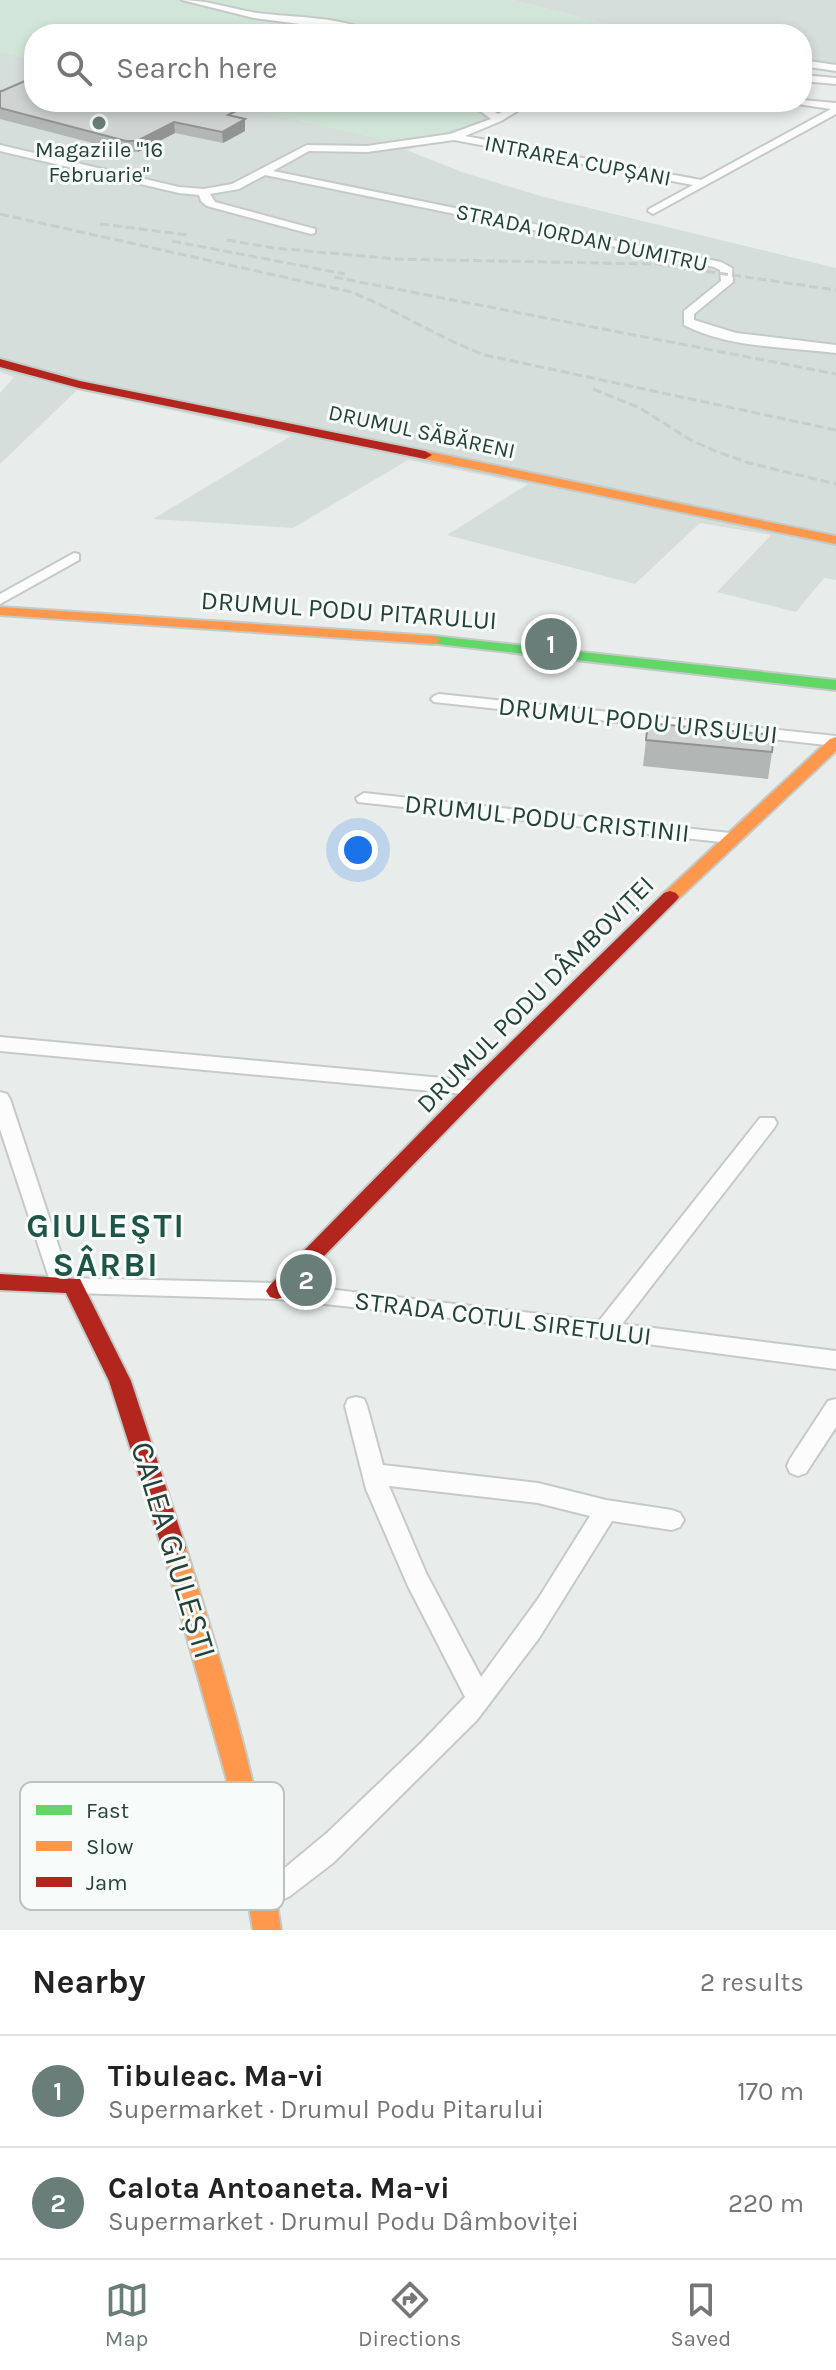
<!DOCTYPE html>
<html lang="en">
<head>
<meta charset="utf-8">
<style>
  body { margin:0; font-family:Karla,sans-serif; background:#f2f2f2; color:#222 }
  .you { position:absolute; left:358px; top:850px; width:28px; height:28px; margin:-20px; border:6px solid #fff; border-radius:50%; background:#1a73e8; box-shadow:0 0 0 12px #1a73e833 }
  .badge { display:grid; place-items:center; width:52px; height:52px; border-radius:50%; background:#697e78; color:#fff; font-size:26px; font-weight:700 }
  .pin { position:absolute; translate:-50% -50%; border:4px solid #fff; box-shadow:0 2px 8px #0006 }
  .list { margin:0; padding:0; list-style:none }
  h2 { display:flex; justify-content:space-between; align-items:center; height:104px; margin:0; padding:0 32px; font-size:34px }
  h2 small { font-size:26px; font-weight:400; color:#767676 }
  .list li { display:grid; grid-template-columns:52px 1fr auto; gap:24px; align-items:center; box-sizing:border-box; height:112px; padding:0 32px; border-top:2px solid #e0e0e0 }
  .list b { display:block; font-size:30px; white-space:nowrap }
  .list p { margin:0; font-size:26px; white-space:nowrap; color:#767676 }
  .list em { font-size:26px; font-style:normal; color:#767676 }
  .icon { flex:none; width:44px; height:44px; fill:none; stroke:currentColor; stroke-width:2; stroke-linecap:round; stroke-linejoin:round }
  .map { position:relative; flex:none; width:836px; height:1930px; overflow:hidden }
  .search { position:absolute; background:#fff; box-shadow:0 4px 12px #0003; left:24px; right:24px; top:24px; height:88px; display:flex; align-items:center; gap:20px; box-sizing:border-box; padding:0 28px; border-radius:32px; color:#767676; font-size:30px }
  .sheet { height:328px; background:#fff }
  nav { display:flex; justify-content:space-around; align-items:center; box-sizing:border-box; height:112px; border-top:2px solid #e0e0e0; background:#fff; font-size:22px; color:#767676 }
  nav a { display:grid; justify-items:center; gap:4px }
  nav .on { color:#697e78 }
  .map>svg:first-child { display:block }
  .built { fill:#d6dedb }
  .green { fill:#d1e6d8 }
  .lines { fill:none; stroke-linecap:round; stroke-linejoin:round }
  .street-casing { stroke:#c5cac8; stroke-width:4 }
  .fast-casing { stroke:#c3cbc8; stroke-width:4 }
  .slow-casing { stroke:#c3cbc8; stroke-width:4 }
  .jam-casing { stroke:#c3cbc8; stroke-width:4 }
  .street { fill:#fcfcfc; fill-rule:evenodd }
  .fast { fill:#63d668; fill-rule:evenodd }
  .slow { fill:#ff974d; fill-rule:evenodd }
  .jam { fill:#b3261e; fill-rule:evenodd }
  .rail { stroke:#c9cdcc; stroke-width:3; stroke-dasharray:9 4; stroke-linecap:butt }
  .wall { fill:#b2b6b5 }
  .shaded-wall { fill:#919493 }
  .building { fill:#cfd4d2; stroke:#919493; stroke-width:2 }
  .poi-dot { fill:#697e78; stroke:#f7fbf9; stroke-width:3 }
  .labels { text-anchor:middle; stroke-width:6; stroke-linejoin:round; paint-order:stroke }
  .far-poi-label { font-size:22px; fill:#24423a; stroke:#f7fbf9 }
  .far-street-label { font-size:22px; fill:#24423a; stroke:#f7fbf9 }
  .street-label { font-size:26px; fill:#24423a; stroke:#f7fbf9 }
  .near-street-label { font-size:32px; fill:#24423a; stroke:#f7fbf9 }
  .district-label { font-size:34px; font-weight:bold; letter-spacing:2px; fill:#1f5548; stroke:#f7fbf9 }
  .key { fill:#f7fbf9; stroke:#b8c4c0; stroke-width:2 }
  .key-label { font-size:22px; fill:#24423a }
</style>
</head>
<body>
<div class="map">
<svg width="836" height="1930" viewBox="0 0 836 1930">
  <rect width="100%" height="100%" fill="#e8edeb"/>
  <g class="built">
    <path d="M 511,0 L 836,0 L 836,67 L 802,61 L 802,34 L 647,34 Z"/>
    <path d="M 0,52 L 34,59 L 34,102 L 220,102 L 374,137 L 462,172 L 544,197 L 836,268 L 836,580 L 824,578 L 796,612 L 717,592 L 771,535 L 700,523 L 635,584 L 447,535 L 528,484 L 408,460 L 293,528 L 153,519 L 291,436 L 77,390 L 0,464 L 0,393 L 14,377 L 0,372 Z"/>
  </g>
  <g class="green">
    <path d="M 0,0 L 511,0 L 640,32 L 34,34 L 34,59 L 0,52 Z"/>
    <path d="M 220,102 L 523,102 L 434,142 L 407,150 L 374,137 Z"/>
  </g>
  <g class="lines">
    <g class="street-casing">
      <g id="street">
        <path d="M 182,0 C 208,0 231,9 257,13 C 294,18 343,16 376,34 L 254,18 Z"/>
        <path d="M 802,60 L 836,65 L 836,71 L 802,66 Z"/>
        <path d="M 802,75 L 836,78 L 836,84 L 802,81 Z"/>
        <path d="M 802,100 L 836,103 L 836,114 L 653,214 L 648,211 L 649,209 L 693,185 L 454,140 L 367,152 L 309,151 L 273,171 L 721,262 L 732,268 L 733,282 L 694,314 L 694,320 L 736,333 L 836,345 L 836,353 C 787,347 728,348 684,325 L 684,311 L 721,281 L 720,270 L 714,267 L 265,175 L 239,189 L 210,194 L 215,202 L 315,229 L 315,233 L 311,234 L 207,206 L 201,201 L 199,195 L 179,193 L 0,151 L 0,145 L 179,187 L 204,189 L 232,184 L 307,145 L 367,146 L 450,134 L 491,119 L 468,102 L 479,102 L 498,114 L 520,102 L 532,102 L 501,121 L 465,136 L 701,180 L 831,109 L 784,102 Z"/>
        <path d="M 74,553 L 79,554 L 79,560 L 0,604 L 0,594 Z"/>
        <path d="M 439,694 L 836,736 L 836,746 L 434,702 L 431,699 L 434,696 Z"/>
        <path d="M 364,793 L 730,833 L 738,838 L 730,843 L 358,802 L 356,798 Z"/>
        <path d="M 0,1037 L 475,1081 L 482,1083 L 485,1088 L 482,1093 L 475,1095 L 0,1051 Z"/>
        <path d="M 0,1092 L 7,1094 L 10,1099 L 69,1278 L 277,1283 L 599,1321 L 760,1118 L 774,1118 L 777,1123 L 774,1128 L 622,1324 L 836,1351 L 836,1369 L 428,1315 L 277,1299 L 73,1293 L 53,1290 L 0,1129 Z"/>
        <path d="M 356,1397 L 364,1399 L 367,1406 L 383,1465 L 538,1483 L 606,1500 L 672,1510 L 680,1513 L 684,1520 L 680,1527 L 672,1530 L 612,1521 L 539,1638 L 477,1720 L 333,1863 L 290,1896 L 264,1909 L 254,1906 L 251,1896 L 254,1886 L 286,1867 L 328,1832 L 421,1743 L 465,1697 L 408,1586 L 366,1489 L 345,1406 L 348,1399 ZM 389,1486 L 538,1503 L 590,1516 L 538,1599 L 481,1677 L 426,1573 Z"/>
        <path d="M 836,1399 L 836,1427 L 806,1473 L 798,1476 L 790,1473 L 787,1466 L 790,1459 L 828,1401 Z"/>
      </g>
    </g>
    <g class="fast-casing">
      <path id="fast" d="M 434,636 L 836,680 L 836,690 L 429,643 L 429,637 Z"/>
    </g>
    <g class="slow-casing">
      <g id="slow">
        <path d="M 425,451 L 836,536 L 836,544 L 420,458 L 420,452 Z"/>
        <path d="M 0,607 L 434,636 L 441,640 L 434,644 L 0,615 Z"/>
        <path d="M 836,737 L 836,751 L 676,901 L 664,901 L 661,897 L 664,893 L 830,739 Z"/>
        <path d="M 174,1538 L 182,1541 L 186,1548 C 225,1674 263,1799 281,1930 L 253,1930 L 228,1784 L 162,1548 L 166,1541 Z"/>
      </g>
    </g>
    <g class="jam-casing">
      <g id="jam">
        <path d="M 0,359 L 80,381 L 425,451 L 432,455 L 425,459 L 79,388 L 0,367 Z"/>
        <path d="M 670,891 L 676,893 L 679,897 L 676,901 L 490,1086 L 284,1297 L 277,1299 L 270,1297 L 266,1291 L 270,1285 L 476,1076 L 664,893 Z"/>
        <path d="M 0,1274 L 80,1279 L 131,1381 L 186,1548 L 182,1555 L 174,1558 L 166,1555 L 162,1548 L 109,1381 L 66,1293 L 0,1290 Z"/>
      </g>
    </g>
    <use href="#street" class="street"/>
    <use href="#fast" class="fast"/>
    <use href="#slow" class="slow"/>
    <use href="#jam" class="jam"/>
    <g class="rail">
      <path d="M 0,214 L 351,292 C 397,310 438,338 485,355 L 836,430"/>
      <path d="M 100,224 L 188,235"/>
      <path d="M 227,240 L 274,248 L 396,259 L 655,264 L 836,290"/>
      <path d="M 172,241 L 345,274"/>
      <path d="M 334,277 L 836,374"/>
      <path d="M 593,389 L 640,408 L 689,439 L 715,451 L 749,463 L 836,484"/>
    </g>
  </g>
  <g class="wall">
    <path d="M 0,91 L 210,102 L 210,105 L 236,117 L 245,119 L 245,131 L 223,143 L 175,133 L 138,152 L 127,152 L 0,119 Z"/>
    <path d="M 646,740 L 772,752 L 768,779 L 643,766 Z"/>
  </g>
  <g class="shaded-wall">
    <path d="M 245,119 L 245,131 L 223,143 L 222,132 Z"/>
    <path d="M 174,122 L 175,133 L 138,152 L 137,141 Z"/>
  </g>
  <g class="building">
    <path d="M 34,77 L 34,102 L 203,102 L 202,103 L 236,111 L 228,115 L 245,119 L 222,132 L 174,122 L 137,141 L 126,141 L 0,108 L 0,91 L 2,91 Z"/>
    <path d="M 648,723 L 774,735 L 772,752 L 646,740 Z"/>
  </g>
  <circle class="poi-dot" cx="99" cy="123" r="8"/>
  <g class="labels">
    <g class="far-poi-label">
      <text x="99" y="157">Magaziile "16<tspan x="99" dy="25">Februarie"</tspan></text>
    </g>
    <g class="far-street-label">
      <text transform="translate(578 160) rotate(11)" y="8">INTRAREA CUPȘANI</text>
      <text transform="translate(582 237) rotate(12)" y="8">STRADA IORDAN DUMITRU</text>
      <text transform="translate(422 431) rotate(12)" y="8">DRUMUL SĂBĂRENI</text>
    </g>
    <g class="street-label">
      <text transform="translate(349 610) rotate(4)" y="9">DRUMUL PODU PITARULUI</text>
      <text transform="translate(638 720) rotate(6)" y="9">DRUMUL PODU URSULUI</text>
      <text transform="translate(547 818) rotate(6)" y="9">DRUMUL PODU CRISTINII</text>
      <text transform="translate(535 994) rotate(-45)" y="9">DRUMUL PODU DÂMBOVIȚEI</text>
      <text transform="translate(503 1318) rotate(7)" y="9">STRADA COTUL SIRETULUI</text>
    </g>
    <g class="near-street-label">
      <text transform="translate(174 1550) rotate(73)" y="11">CALEA GIULEȘTI</text>
    </g>
    <g class="district-label">
      <text x="106" y="1237">GIULEŞTI<tspan x="106" dy="39">SÂRBI</tspan></text>
    </g>
  </g>
  <rect x="20" y="1782" width="264" height="128" rx="12" class="key"/>
  <rect x="36" y="1805" width="36" height="10" fill="#63d668"/>
  <rect x="36" y="1841" width="36" height="10" fill="#ff974d"/>
  <rect x="36" y="1877" width="36" height="10" fill="#b3261e"/>
  <g class="key-label">
    <text x="86" y="1818">Fast</text>
    <text x="86" y="1854">Slow</text>
    <text x="86" y="1890">Jam</text>
  </g>
</svg>
<div class="you"></div>
<div class="pin badge" style="left:551px;top:644px">1</div>
<div class="pin badge" style="left:306px;top:1280px">2</div>
<div class="search"><svg class="icon" aria-label="search" viewBox="0 0 24 24"><circle cx="10" cy="10" r="6"/><path d="M15 15l6 6"/></svg>Search here</div>
</div>
<section class="sheet">
<h2>Nearby<small>2 results</small></h2>
<ul class="list">
<li><span class="badge">1</span><div><b>Tibuleac. Ma-vi</b><p>Supermarket · Drumul Podu Pitarului</p></div><em>170 m</em></li>
<li><span class="badge">2</span><div><b>Calota Antoaneta. Ma-vi</b><p>Supermarket · Drumul Podu Dâmboviței</p></div><em>220 m</em></li>
</ul>
</section>
<nav>
<a class="on"><svg class="icon" aria-label="map" viewBox="0 0 24 24"><path d="M3 6l6-2 6 2 6-2v14l-6 2-6-2-6 2zM9 4v14M15 6v14"/></svg>Map</a>
<a><svg class="icon" aria-label="directions" viewBox="0 0 24 24"><path d="M12 3l9 9-9 9-9-9zM9 14v-3h6M13 9l2 2-2 2"/></svg>Directions</a>
<a><svg class="icon" aria-label="saved" viewBox="0 0 24 24"><path d="M7 4h10v16l-5-4-5 4z"/></svg>Saved</a>
</nav>
</body>
</html>
